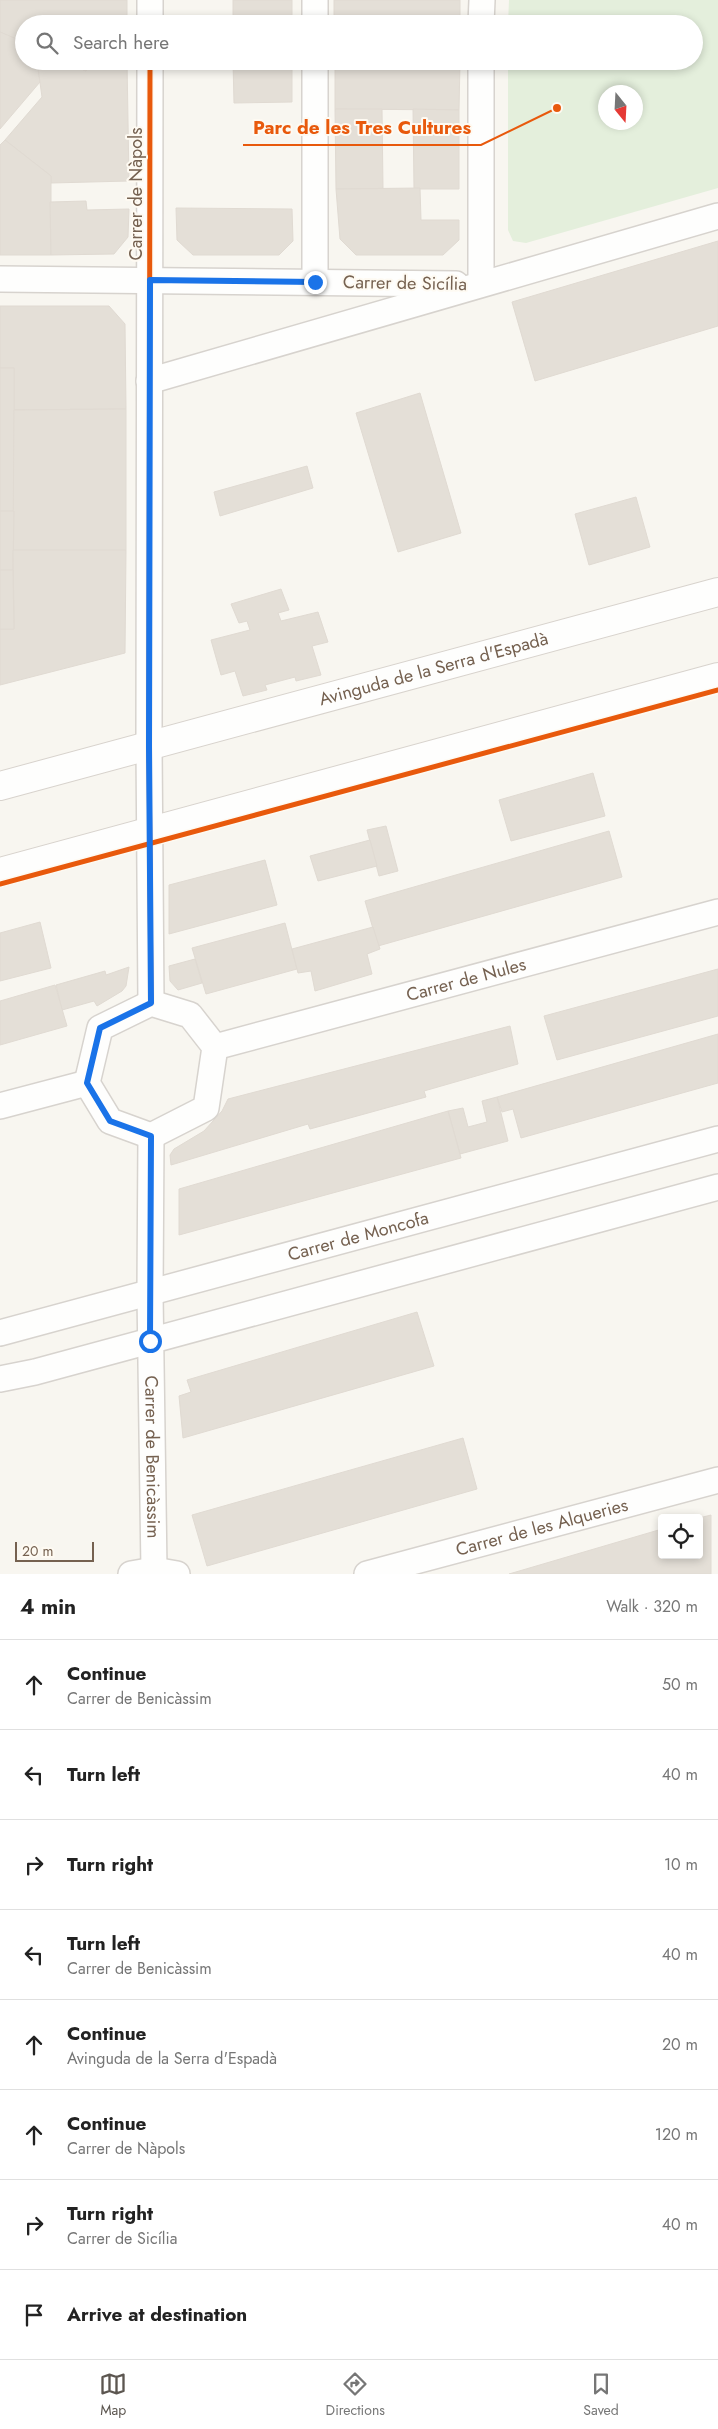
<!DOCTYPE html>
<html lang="en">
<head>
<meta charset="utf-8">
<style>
  body { margin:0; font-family:Jost,sans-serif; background:#f2f2f2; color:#222 }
  .controls { position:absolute; right:15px; bottom:15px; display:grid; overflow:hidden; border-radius:5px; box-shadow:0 2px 8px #0003 }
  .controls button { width:45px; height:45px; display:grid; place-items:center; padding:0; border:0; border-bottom:1px solid #e0e0e0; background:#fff; color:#222; font:25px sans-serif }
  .compass { position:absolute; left:598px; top:85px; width:45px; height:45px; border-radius:50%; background:#fff; box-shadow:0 2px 8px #0003; rotate:162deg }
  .scale { position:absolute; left:15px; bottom:12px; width:79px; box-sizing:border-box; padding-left:5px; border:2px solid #756150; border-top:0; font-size:14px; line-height:18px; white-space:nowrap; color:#756150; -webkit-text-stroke:4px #fefaf2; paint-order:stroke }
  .stop { position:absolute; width:15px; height:15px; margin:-11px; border:4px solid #1a73e8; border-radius:50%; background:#fff }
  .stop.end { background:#1a73e8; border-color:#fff; box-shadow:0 1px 5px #0008 }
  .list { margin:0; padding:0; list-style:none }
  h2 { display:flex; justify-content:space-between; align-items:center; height:65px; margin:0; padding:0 20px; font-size:21px }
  h2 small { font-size:16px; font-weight:400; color:#767676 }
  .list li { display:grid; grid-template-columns:32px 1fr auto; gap:15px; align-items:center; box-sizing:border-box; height:90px; padding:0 20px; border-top:1px solid #e0e0e0 }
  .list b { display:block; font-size:19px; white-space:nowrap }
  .list p { margin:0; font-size:16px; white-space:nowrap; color:#767676 }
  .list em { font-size:16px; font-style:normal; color:#767676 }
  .icon { flex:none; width:28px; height:28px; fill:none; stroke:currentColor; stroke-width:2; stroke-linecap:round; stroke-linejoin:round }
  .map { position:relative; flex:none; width:718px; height:1574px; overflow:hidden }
  .search { position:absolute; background:#fff; box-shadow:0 2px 8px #0003; left:15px; right:15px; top:15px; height:55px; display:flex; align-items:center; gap:12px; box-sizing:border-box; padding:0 18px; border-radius:28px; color:#767676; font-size:19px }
  .sheet { height:785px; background:#fff }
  nav { display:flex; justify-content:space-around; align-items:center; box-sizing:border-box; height:70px; border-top:1px solid #e0e0e0; background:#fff; font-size:14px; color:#767676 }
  nav a { display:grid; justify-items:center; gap:2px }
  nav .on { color:#5c5650 }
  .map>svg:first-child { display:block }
  .green { fill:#e4efdc; fill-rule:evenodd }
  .building { fill:#e4dfd7; stroke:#e0dad2 }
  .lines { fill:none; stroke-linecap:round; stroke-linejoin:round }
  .street-casing { stroke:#d7d3ce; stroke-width:28 }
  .secondary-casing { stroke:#d8d3cd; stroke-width:30 }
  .street { stroke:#fefefd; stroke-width:25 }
  .secondary { stroke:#fefefd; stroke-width:28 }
  .cycleway-casing { stroke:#fefaf2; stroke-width:8 }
  .cycleway { stroke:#e8590c; stroke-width:5 }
  .route { stroke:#1a73e8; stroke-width:6 }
  .labels { text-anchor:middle; stroke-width:4; stroke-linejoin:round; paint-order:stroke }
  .street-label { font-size:18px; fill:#756150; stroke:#fefaf2 }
  .leader { fill:none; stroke:#e8590c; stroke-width:2 }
  .callout-dot { fill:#e8590c; stroke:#fefaf2; stroke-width:2 }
  .callout-label { font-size:19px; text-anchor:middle; font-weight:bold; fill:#e8590c; stroke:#fefaf2; stroke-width:4; stroke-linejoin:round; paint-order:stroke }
</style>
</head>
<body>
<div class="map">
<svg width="718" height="1574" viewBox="0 0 718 1574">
  <rect width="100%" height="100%" fill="#f8f6f0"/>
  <path class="green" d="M 509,0 L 718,0 L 718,188 L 526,243 L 513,241 L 508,230 L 508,61 L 694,61 L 694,24 L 508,24 ZM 606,92 L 636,92 L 636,122 L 606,122 Z"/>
  <g class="building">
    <path d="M 0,0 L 127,0 L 127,24 L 24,24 L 24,43 L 0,32 Z"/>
    <rect x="233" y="0" width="59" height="24"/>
    <rect x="334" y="0" width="126" height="24"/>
    <path d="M 0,32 L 24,42 L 24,61 L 37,61 L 40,82 L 0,129 Z"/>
    <path d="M 37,61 L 65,61 L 86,71 L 90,61 L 127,61 L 129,181 L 51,183 L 51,176 L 5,140 L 42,97 Z"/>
    <path d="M 64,61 L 90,61 L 86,71 Z"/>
    <path d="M 233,61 L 292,61 L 292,102 L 234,103 Z"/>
    <path d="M 335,61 L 460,61 L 459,110 L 335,109 Z"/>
    <path d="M 335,109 L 382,109 L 383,189 L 336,189 Z"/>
    <path d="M 413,109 L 459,110 L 459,189 L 414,189 Z"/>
    <path d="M 5,140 L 51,176 L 51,255 L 0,255 L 0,145 Z"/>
    <path d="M 420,188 L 421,220 L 459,220 L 459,240 L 443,255 L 356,255 L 340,239 L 336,189 Z"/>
    <path d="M 86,201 L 87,210 L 129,209 L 128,237 L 114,254 L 51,255 L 50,202 Z"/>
    <path d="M 176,208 L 292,209 L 293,241 L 279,255 L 193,255 L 177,240 Z"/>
    <path d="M 718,241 L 718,326 L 535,381 L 512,302 Z"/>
    <path d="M 0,306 L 109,306 L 125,324 L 126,409 L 14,410 L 14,368 L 0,368 Z"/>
    <rect x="0" y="368" width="14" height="143"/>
    <path d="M 420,393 L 461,533 L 398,552 L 356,413 Z"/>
    <path d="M 126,409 L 126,550 L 13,550 L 14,410 Z"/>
    <path d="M 307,466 L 313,488 L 220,516 L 214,492 Z"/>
    <path d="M 636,497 L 650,547 L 589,565 L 575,514 Z"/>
    <path d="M 0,511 L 14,511 L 13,570 L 0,570 Z"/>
    <path d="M 13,550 L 126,550 L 125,653 L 0,685 L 0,629 L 14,629 Z"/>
    <path d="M 0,570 L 13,570 L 14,629 L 0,629 Z"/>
    <path d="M 281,589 L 289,610 L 278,613 L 281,621 L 318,612 L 328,642 L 312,646 L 321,675 L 296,681 L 295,677 L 265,685 L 267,690 L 243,696 L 235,671 L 221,675 L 211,640 L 250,630 L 247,621 L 239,623 L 231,604 Z"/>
    <path d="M 593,773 L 605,816 L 511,841 L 499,800 Z"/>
    <path d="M 386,826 L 398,871 L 379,876 L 367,830 Z"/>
    <path d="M 609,831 L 622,877 L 378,946 L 365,901 Z"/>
    <path d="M 370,840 L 377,866 L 318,881 L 310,856 Z"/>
    <path d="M 265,860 L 277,905 L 169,934 L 169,885 Z"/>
    <path d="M 40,922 L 51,968 L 0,981 L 0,933 Z"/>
    <path d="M 285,923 L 297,969 L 206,994 L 192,948 Z"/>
    <path d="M 373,927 L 380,949 L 367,954 L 372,974 L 315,991 L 311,971 L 298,973 L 292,949 Z"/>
    <path d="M 195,959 L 202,983 L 178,990 L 170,981 L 169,966 Z"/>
    <path d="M 129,967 L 126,986 L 122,991 L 97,1006 L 94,1001 L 62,1010 L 56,985 L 105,971 L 106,975 Z"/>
    <path d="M 718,969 L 718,1016 L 557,1060 L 544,1016 Z"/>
    <path d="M 55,985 L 67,1026 L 0,1045 L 0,1001 Z"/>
    <path d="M 510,1026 L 518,1064 L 424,1091 L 426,1097 L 310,1129 L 308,1124 L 171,1165 L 170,1155 L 174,1149 L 204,1131 L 222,1111 L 228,1099 Z"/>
    <path d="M 718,1034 L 718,1083 L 521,1138 L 513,1109 L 502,1112 L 497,1097 Z"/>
    <path d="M 497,1097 L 508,1141 L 460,1154 L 448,1111 L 463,1108 L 468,1127 L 487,1122 L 482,1101 Z"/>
    <path d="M 448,1111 L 461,1158 L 179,1235 L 179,1189 Z"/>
    <path d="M 417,1312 L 434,1366 L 183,1438 L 179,1396 L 191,1392 L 187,1380 Z"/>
    <path d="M 463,1438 L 477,1489 L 207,1566 L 192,1515 Z"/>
    <path d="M 711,1515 L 711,1574 L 509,1574 L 662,1529 L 662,1555 L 699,1555 L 699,1518 Z"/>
  </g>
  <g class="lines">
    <g class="street-casing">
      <g id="street">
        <path d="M 150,24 L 150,0"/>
        <path d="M 315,24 L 315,0"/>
        <path d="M 481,24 L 482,0"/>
        <path d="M 150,61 L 149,746 L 151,1003"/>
        <path d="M 0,279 L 456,284"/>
        <path d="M 315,282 L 315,61"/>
        <path d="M 481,284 L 481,61"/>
        <path d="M 149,381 L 718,216"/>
        <path d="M 151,1003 L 190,1015 L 215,1047 L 206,1108 L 151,1136 L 110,1121 L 87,1083 L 100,1028 Z"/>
        <path id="s1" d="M 215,1047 L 718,912"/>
        <path d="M 0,1106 L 87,1083"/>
        <path id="s2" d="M 151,1136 L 150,1294 L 154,1570"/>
        <path id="s3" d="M 0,1333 L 718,1139"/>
        <path d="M 0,1379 L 35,1372 L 718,1187"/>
        <path d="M 131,1574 L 154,1570 L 177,1574"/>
        <path id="s4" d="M 367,1574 L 718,1480"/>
      </g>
    </g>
    <g class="secondary-casing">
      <g id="secondary">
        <path id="s5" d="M 0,786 L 718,592"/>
        <path d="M 0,872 L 718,677"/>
      </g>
    </g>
    <use href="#street" class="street"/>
    <use href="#secondary" class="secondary"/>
    <g class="cycleway-casing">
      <g id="cycleway">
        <path d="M 150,61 L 149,746 L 151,1003"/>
        <path d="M 0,884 L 718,690"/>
      </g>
    </g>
    <use href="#cycleway" class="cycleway"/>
  </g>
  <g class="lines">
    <path class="route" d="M 150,1341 L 151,1136 L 110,1121 L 87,1083 L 100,1028 L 151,1003 L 149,746 L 150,280 L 315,282"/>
  </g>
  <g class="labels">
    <g class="street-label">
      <text transform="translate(136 194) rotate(-90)" y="6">Carrer de Nàpols</text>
      <text transform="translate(405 283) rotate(1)" y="6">Carrer de Sicília</text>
      <text dy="6" stroke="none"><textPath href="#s5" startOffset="449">Avinguda de la Serra d'Espadà</textPath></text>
      <text dy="6" stroke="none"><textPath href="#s1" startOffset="260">Carrer de Nules</textPath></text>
      <text dy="6" stroke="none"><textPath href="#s3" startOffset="371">Carrer de Moncofa</textPath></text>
      <text dy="6" stroke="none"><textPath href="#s2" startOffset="321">Carrer de Benicàssim</textPath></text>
      <text dy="6" stroke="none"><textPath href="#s4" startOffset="181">Carrer de les Alqueries</textPath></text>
    </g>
  </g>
  <path class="leader" d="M557 108L481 145H243"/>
  <circle class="callout-dot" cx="557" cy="108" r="5"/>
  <g class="callout-label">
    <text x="362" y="134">Parc de les Tres Cultures</text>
  </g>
</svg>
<div class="controls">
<button><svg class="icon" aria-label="locate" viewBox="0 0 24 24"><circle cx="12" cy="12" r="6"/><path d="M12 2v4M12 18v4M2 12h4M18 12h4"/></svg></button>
</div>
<svg class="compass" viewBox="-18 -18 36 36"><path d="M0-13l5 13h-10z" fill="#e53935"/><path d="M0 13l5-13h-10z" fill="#767676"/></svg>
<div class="scale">20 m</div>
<div class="stop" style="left:150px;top:1341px"></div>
<div class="stop end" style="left:315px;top:282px"></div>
<div class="search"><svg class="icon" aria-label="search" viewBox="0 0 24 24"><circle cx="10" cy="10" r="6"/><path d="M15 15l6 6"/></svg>Search here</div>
</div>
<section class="sheet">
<h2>4 min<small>Walk · 320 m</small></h2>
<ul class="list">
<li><svg class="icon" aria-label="ahead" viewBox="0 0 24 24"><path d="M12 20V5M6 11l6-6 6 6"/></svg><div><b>Continue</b><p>Carrer de Benicàssim</p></div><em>50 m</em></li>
<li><svg class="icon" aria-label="left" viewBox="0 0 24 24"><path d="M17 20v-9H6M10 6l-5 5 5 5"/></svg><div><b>Turn left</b></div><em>40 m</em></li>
<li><svg class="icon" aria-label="right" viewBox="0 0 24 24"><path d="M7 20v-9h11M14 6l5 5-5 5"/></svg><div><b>Turn right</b></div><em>10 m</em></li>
<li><svg class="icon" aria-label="left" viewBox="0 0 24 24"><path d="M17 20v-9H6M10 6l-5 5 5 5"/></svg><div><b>Turn left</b><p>Carrer de Benicàssim</p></div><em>40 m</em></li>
<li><svg class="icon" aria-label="ahead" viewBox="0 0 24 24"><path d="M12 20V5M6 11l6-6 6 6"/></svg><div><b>Continue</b><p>Avinguda de la Serra d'Espadà</p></div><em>20 m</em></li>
<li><svg class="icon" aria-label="ahead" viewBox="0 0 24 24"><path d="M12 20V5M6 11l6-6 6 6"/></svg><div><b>Continue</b><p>Carrer de Nàpols</p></div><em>120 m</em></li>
<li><svg class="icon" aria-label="right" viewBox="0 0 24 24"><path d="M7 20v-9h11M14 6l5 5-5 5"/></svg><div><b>Turn right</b><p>Carrer de Sicília</p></div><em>40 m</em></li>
<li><svg class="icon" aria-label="arrive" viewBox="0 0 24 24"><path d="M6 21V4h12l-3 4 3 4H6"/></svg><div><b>Arrive at destination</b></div></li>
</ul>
</section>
<nav>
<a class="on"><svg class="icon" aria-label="map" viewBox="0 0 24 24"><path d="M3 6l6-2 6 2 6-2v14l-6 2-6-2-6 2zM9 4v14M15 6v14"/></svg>Map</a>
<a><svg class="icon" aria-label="directions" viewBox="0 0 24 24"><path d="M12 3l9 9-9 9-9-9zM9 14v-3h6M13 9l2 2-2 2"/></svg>Directions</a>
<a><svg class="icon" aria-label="saved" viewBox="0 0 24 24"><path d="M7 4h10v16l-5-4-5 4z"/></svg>Saved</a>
</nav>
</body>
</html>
